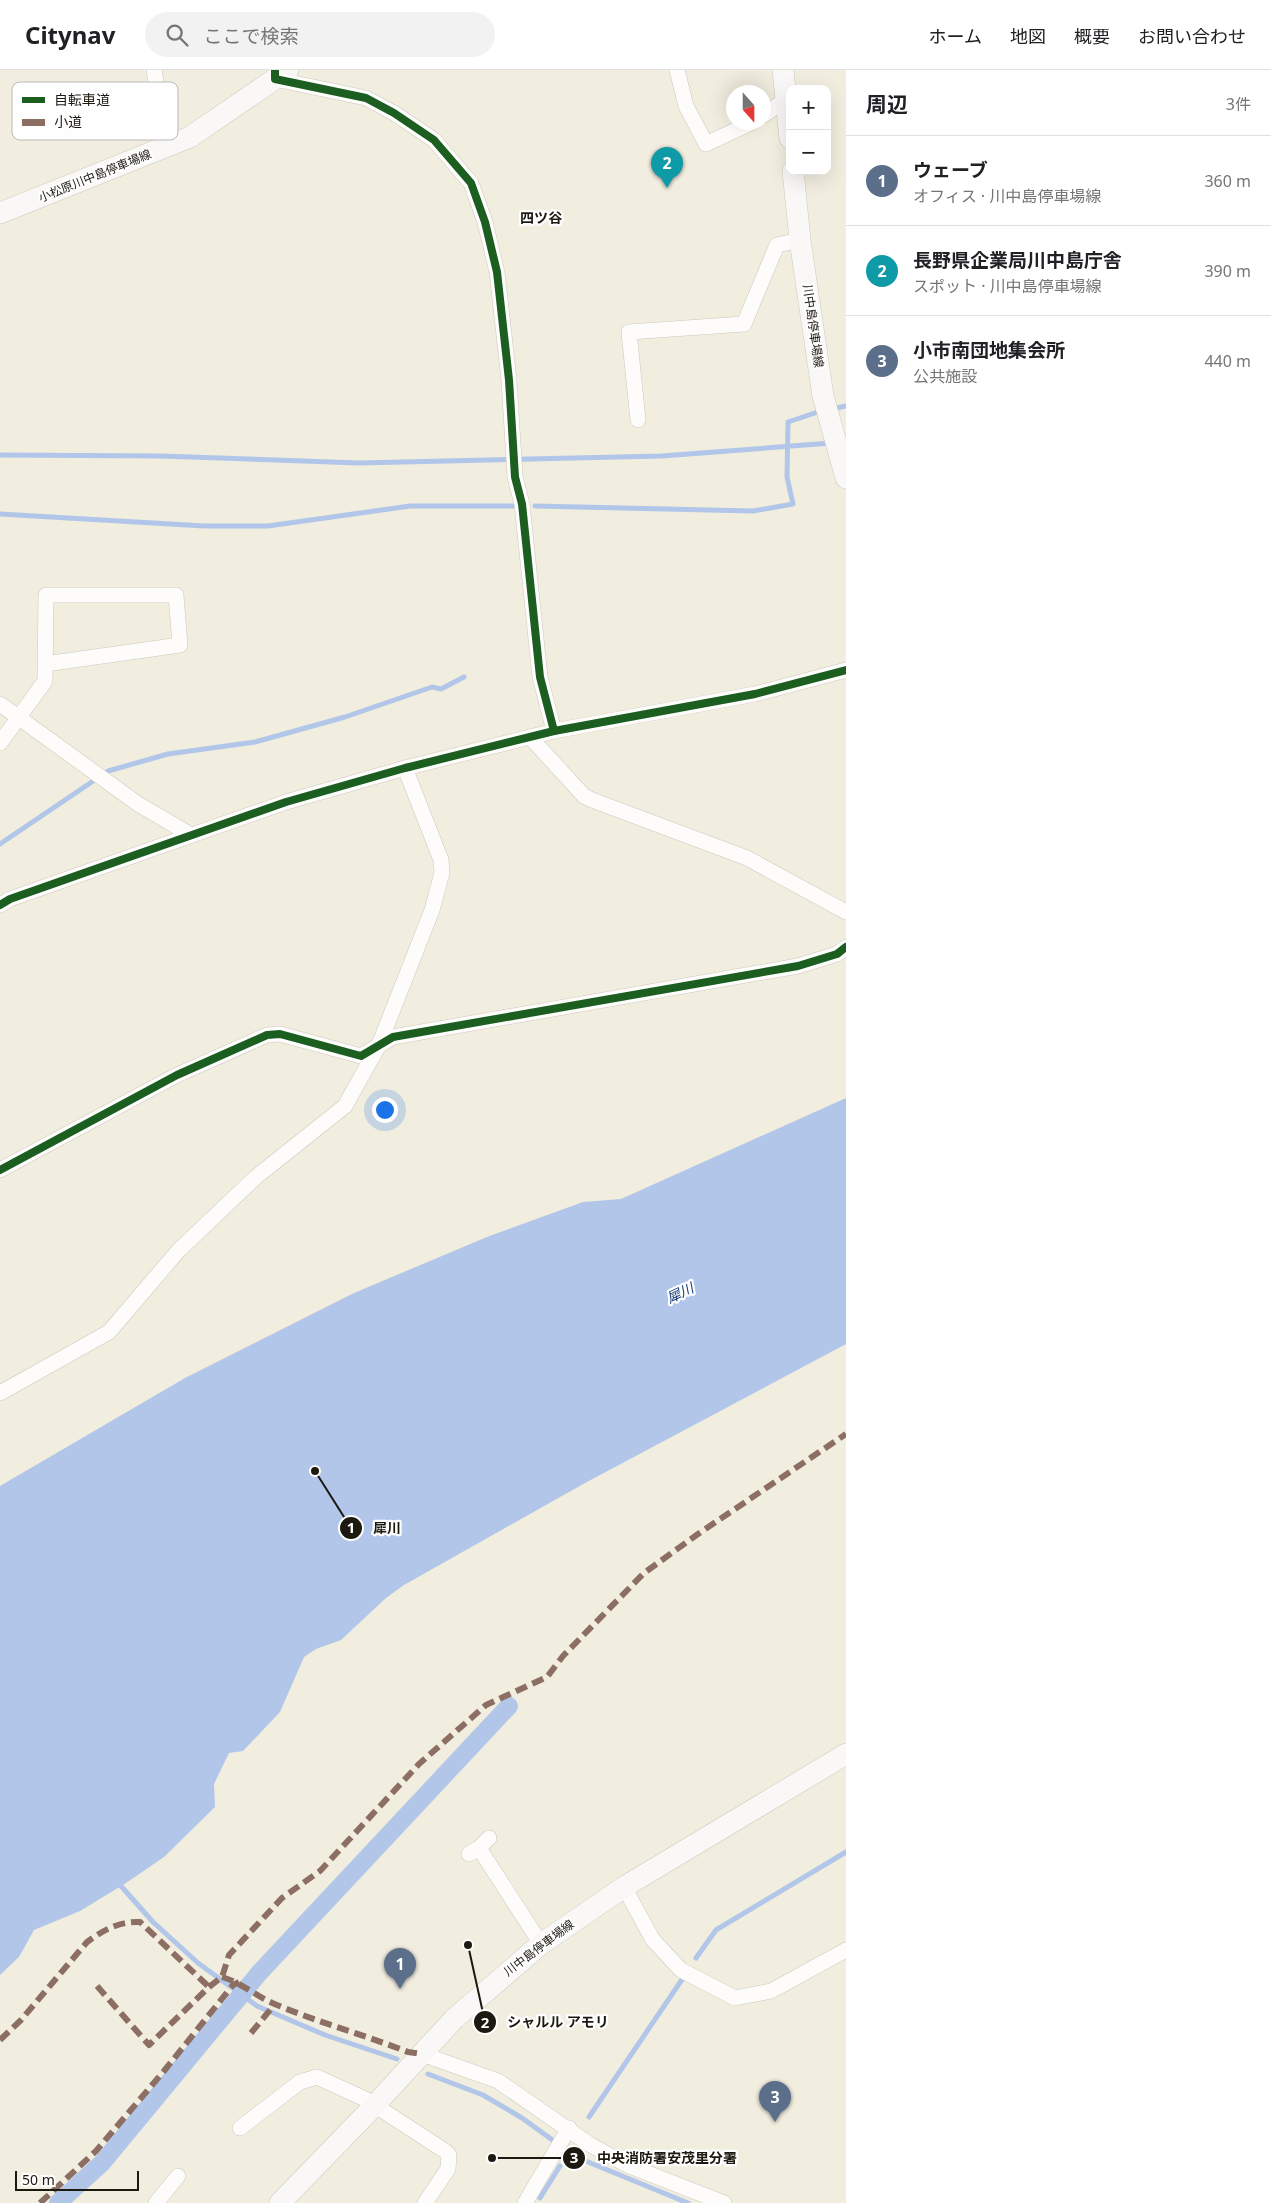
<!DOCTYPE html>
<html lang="ja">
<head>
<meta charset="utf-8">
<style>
  body { margin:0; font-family:"Noto Sans","Noto Sans JP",sans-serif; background:#f2f2f2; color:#202124 }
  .controls { position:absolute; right:15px; top:15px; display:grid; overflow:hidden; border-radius:10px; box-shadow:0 5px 20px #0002 }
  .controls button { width:45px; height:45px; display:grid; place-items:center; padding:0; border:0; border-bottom:1px solid #e0e0e0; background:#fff; color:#202124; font:25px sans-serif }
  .compass { position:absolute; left:726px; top:15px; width:45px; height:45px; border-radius:50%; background:#fff; box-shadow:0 5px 20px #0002; rotate:159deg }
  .scale { position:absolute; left:15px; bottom:12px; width:124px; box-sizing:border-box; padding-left:5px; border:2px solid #1c1910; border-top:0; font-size:14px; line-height:18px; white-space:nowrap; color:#1c1910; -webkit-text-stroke:4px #fefefe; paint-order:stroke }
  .you { position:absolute; left:384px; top:1039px; width:18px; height:18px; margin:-12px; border:4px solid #fff; border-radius:50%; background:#1a73e8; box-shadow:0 0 0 8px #1a73e833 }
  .badge { display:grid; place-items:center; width:32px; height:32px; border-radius:50%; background:#7c3aed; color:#fff; font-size:16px; font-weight:700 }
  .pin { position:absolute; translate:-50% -41px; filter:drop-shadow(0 1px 2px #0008) }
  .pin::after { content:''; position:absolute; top:26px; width:18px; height:15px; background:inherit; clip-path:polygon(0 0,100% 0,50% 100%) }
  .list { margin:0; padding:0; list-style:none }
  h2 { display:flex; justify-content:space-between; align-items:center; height:65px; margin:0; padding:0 20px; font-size:21px }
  h2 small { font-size:16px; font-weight:400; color:#757577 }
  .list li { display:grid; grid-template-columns:32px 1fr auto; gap:15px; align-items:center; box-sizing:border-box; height:90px; padding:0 20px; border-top:1px solid #e0e0e0 }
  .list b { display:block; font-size:19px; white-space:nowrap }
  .list p { margin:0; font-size:16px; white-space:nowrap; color:#757577 }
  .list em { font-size:16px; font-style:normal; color:#757577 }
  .icon { flex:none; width:28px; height:28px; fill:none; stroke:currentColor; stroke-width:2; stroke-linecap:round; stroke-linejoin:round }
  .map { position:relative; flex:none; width:846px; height:2133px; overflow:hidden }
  header { display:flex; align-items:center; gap:30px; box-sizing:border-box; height:70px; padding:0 25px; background:#fff; border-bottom:1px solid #e0e0e0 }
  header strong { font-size:24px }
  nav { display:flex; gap:28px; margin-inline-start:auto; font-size:18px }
  .search { width:350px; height:45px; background:#f2f2f2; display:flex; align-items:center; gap:12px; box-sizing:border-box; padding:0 18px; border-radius:28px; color:#757577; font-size:19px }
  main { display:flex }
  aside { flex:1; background:#fff }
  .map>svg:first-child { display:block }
  .water { fill:#b1c6e9 }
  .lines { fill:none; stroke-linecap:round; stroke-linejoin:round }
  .stream { stroke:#b1c6e9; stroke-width:5 }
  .canal { stroke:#b1c6e9; stroke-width:18 }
  .minor-casing { stroke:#ccc9bd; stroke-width:16 }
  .secondary-casing { stroke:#ccc9bd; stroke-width:22 }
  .minor { stroke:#fdfcfa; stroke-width:15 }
  .secondary { stroke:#faf8f6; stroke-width:21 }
  .quiet { stroke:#8d6e63; stroke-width:6; stroke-dasharray:12 6; stroke-linecap:butt }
  .cycleway-casing { stroke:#fefefe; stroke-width:11 }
  .cycleway { stroke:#1b5e20; stroke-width:8 }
  .labels { text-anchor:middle; stroke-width:4.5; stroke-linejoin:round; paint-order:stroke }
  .street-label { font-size:12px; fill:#1c1910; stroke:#fefefe }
  .neighbourhood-label { font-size:14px; font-weight:bold; fill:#1c1910; stroke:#fefefe }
  .water-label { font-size:14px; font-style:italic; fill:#163c7c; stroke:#fefefe }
  .key { fill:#fefefe; stroke:#bab9b7; stroke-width:1 }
  .key-label { font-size:14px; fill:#1c1910 }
  .leader { fill:none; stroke:#1c1910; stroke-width:2 }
  .callout-dot { fill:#1c1910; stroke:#fefefe; stroke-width:2 }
  .mark-label { font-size:15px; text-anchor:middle; font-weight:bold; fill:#fff }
  .callout-label { font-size:14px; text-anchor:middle; font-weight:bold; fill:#1c1910; stroke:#fefefe; stroke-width:4.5; stroke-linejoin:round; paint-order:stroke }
</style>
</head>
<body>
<header>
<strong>Citynav</strong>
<div class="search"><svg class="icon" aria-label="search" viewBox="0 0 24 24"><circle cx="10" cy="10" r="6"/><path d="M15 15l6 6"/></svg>ここで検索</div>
<nav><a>ホーム</a><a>地図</a><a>概要</a><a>お問い合わせ</a></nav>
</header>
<main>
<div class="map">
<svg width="846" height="2133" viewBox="0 0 846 2133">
  <rect width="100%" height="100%" fill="#f1eddf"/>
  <path class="water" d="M 846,1028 L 846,1274 L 585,1413 L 404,1515 L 386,1528 L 341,1570 L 316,1579 L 304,1587 L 280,1642 L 243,1681 L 229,1683 L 214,1714 L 215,1737 L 164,1787 L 126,1813 L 80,1841 L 34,1860 L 19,1887 L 0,1905 L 0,1416 L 185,1308 L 354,1223 L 487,1167 L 583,1132 L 621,1129 Z"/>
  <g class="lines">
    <g class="stream">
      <path d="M 832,339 L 846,336"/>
      <path d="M 0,385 L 161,386 L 359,393 L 662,386 L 831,373"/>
      <path d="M 535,436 L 753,441 L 793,434 L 787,407 L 788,352 L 821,341"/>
      <path d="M 0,444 L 204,456 L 268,456 L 410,436 L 515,436"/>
      <path d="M 0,774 L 108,701 L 168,684 L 255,672 L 345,647 L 432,617 L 441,619 L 464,607"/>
      <path d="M 121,1816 L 153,1852 L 198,1893 L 257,1936 L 325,1965 L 397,1989"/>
      <path d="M 696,1888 L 716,1860 L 846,1782"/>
      <path d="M 428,2004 L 483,2025 L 522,2048 L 576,2087 L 688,2133"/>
      <path d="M 589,2047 L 683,1908"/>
      <path d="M 540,2128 L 560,2096"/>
    </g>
    <path class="canal" d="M 58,2133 L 102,2093 L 260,1902 L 509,1636"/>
    <g class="minor-casing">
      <g id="minor">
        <path d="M 154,0 L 158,25 L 176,74"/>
        <path d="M 677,0 L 686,36 L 706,74 L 753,52"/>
        <path d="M 275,4 L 275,9 L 366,28 L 394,43 L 434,70 L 471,113 L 485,152 L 497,202 L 509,310 L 515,407 L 522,434 L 540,607 L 554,661"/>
        <path d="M 764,45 L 785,30"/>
        <path d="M 638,350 L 629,262 L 744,254 L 777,175 L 800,170"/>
        <path d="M 0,634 L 138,734 L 191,765"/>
        <path d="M 530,667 L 584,726 L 592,730 L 747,788 L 846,842"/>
        <path d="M 0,673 L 45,611 L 46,525 L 176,525 L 180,575 L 45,594"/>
        <path d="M 0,835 L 10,829 L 286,732 L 405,698 L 554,661 L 755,624 L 846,600"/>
        <path d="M 0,1100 L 177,1005 L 267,965 L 280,964 L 361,986 L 393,967 L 798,896 L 837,884 L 846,877"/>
        <path d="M 0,1323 L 109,1262 L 178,1181 L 256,1107 L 345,1036 L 379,975 L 432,840 L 442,803 L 441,790 L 405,698"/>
        <path d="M 479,1778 L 541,1874"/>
        <path d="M 469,1784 L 479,1778 L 489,1768"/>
        <path d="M 624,1817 L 653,1870 L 681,1900 L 735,1928 L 771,1921 L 846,1880"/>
        <path d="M 422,1984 L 498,2011 L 589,2074 L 627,2095 L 724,2133"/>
        <path d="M 240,2058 L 300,2012 L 317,2007 L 365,2029 L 445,2081 L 449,2085 L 448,2099 L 425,2133"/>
        <path d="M 156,2133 L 178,2106"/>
        <path d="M 525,2133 L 569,2058"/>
      </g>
    </g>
    <g class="secondary-casing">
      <g id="secondary">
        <path d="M 783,0 L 790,68"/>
        <path d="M 793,101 L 800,170 L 823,326 L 846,408"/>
        <path d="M 0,143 L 190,67 L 288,0"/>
        <path d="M 280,2133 L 374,2036 L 454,1949 L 541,1874 L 624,1817 L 846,1684"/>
      </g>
    </g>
    <use href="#minor" class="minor"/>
    <use href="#secondary" class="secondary"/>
    <g class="quiet">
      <path d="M 222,1907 C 242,1913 257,1927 277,1935 C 320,1953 365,1965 408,1982 L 422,1984"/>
      <path d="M 97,1916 L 149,1975 L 209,1917 L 222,1907 L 229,1885 L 282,1828 L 320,1801 L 419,1694 L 486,1635 L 547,1607 L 563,1586 L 644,1503 L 698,1464 L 846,1364"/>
      <path d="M 251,1963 L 275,1934"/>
      <path d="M 0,1970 L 21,1950 L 87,1872 C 103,1860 120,1851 140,1852 L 209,1917"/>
      <path d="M 40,2133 L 96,2081 L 164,2001 L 233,1915 L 239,1912"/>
    </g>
    <g class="cycleway-casing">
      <g id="cycleway">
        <path d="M 275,0 L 275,9 L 366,28 L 394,43 L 434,70 L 471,113 L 485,152 L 497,202 L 509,310 L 515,407 L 522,434 L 540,607 L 554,661"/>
        <path d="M 0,835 L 10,829 L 286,732 L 405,698 L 554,661 L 755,624 L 846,600"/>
        <path d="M 0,1100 L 177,1005 L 267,965 L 280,964 L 361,986 L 393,967 L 798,896 L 837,884 L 846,877"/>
      </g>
    </g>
    <use href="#cycleway" class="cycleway"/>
  </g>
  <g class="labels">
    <g class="street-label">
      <text transform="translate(95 106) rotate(-22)" y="4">小松原川中島停車場線</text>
      <text transform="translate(813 256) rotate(82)" y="4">川中島停車場線</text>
      <text transform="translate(539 1878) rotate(-37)" y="4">川中島停車場線</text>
    </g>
    <g class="neighbourhood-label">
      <text x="541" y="153">四ツ谷</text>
    </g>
    <g class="water-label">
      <text transform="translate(680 1223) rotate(-25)" y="5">犀川</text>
    </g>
  </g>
  <rect x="12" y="12" width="166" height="58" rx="8" class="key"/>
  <rect x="22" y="27" width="23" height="6" fill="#1b5e20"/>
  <rect x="22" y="49" width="23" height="7" fill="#8d6e63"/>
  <g class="key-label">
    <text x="54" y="35">自転車道</text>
    <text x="54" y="57">小道</text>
  </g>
  <path class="leader" d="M315 1401L351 1458M468 1875L485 1952M492 2088L574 2088"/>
  <g class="callout-dot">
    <circle cx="315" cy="1401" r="5"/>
    <circle cx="468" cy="1875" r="5"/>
    <circle cx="492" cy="2088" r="5"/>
    <circle cx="351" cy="1458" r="12"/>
    <circle cx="485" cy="1952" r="12"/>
    <circle cx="574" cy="2088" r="12"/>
  </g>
  <g class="mark-label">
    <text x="351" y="1463">1</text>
    <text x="485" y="1958">2</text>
    <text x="574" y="2093">3</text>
  </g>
  <g class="callout-label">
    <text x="387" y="1463">犀川</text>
    <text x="558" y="1957">シャルル アモリ</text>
    <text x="667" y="2093">中央消防署安茂里分署</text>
  </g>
</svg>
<div class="controls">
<button>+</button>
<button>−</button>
</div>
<svg class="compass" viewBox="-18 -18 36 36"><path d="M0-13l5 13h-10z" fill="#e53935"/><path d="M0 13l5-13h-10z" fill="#757577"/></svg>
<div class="scale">50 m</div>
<div class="you"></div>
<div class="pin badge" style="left:400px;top:1919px;background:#5c6f8a">1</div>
<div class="pin badge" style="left:667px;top:118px;background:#0f9aa8">2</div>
<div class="pin badge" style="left:775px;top:2052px;background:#5c6f8a">3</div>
</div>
<aside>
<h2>周辺<small>3件</small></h2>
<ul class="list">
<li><span class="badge" style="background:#5c6f8a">1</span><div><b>ウェーブ</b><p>オフィス · 川中島停車場線</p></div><em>360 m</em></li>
<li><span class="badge" style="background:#0f9aa8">2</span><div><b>長野県企業局川中島庁舎</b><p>スポット · 川中島停車場線</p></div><em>390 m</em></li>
<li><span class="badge" style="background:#5c6f8a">3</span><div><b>小市南団地集会所</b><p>公共施設</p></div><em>440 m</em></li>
</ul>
</aside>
</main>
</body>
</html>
